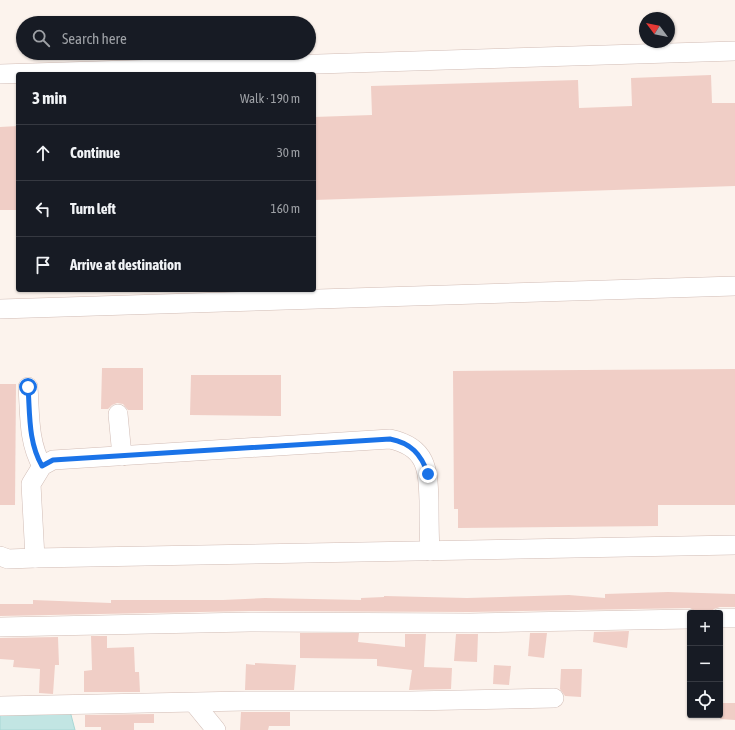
<!DOCTYPE html>
<html lang="en">
<head>
<meta charset="utf-8">
<style>
  body { margin:0; font-family:"Asap Condensed",sans-serif; background:#242831; color:#f1f3f6 }
  .controls { position:absolute; right:12px; bottom:12px; display:grid; overflow:hidden; border-radius:4px; box-shadow:0 1px 3px #0004 }
  .controls button { width:36px; height:36px; display:grid; place-items:center; padding:0; border:0; border-bottom:1px solid #363941; background:#171b24; color:#f1f3f6; font:20px sans-serif }
  .compass { position:absolute; left:639px; top:12px; width:36px; height:36px; border-radius:50%; background:#171b24; box-shadow:0 1px 3px #0004; rotate:302deg }
  .stop { position:absolute; width:12px; height:12px; margin:-9px; border:3px solid #1a73e8; border-radius:50%; background:#fff }
  .stop.end { background:#1a73e8; border-color:#fff; box-shadow:0 1px 4px #0008 }
  .list { margin:0; padding:0; list-style:none }
  h2 { display:flex; justify-content:space-between; align-items:center; height:52px; margin:0; padding:0 16px; font-size:17px }
  h2 small { font-size:13px; font-weight:400; color:#9ea1a6 }
  .list li { display:grid; grid-template-columns:26px 1fr auto; gap:12px; align-items:center; box-sizing:border-box; height:56px; padding:0 16px; border-top:1px solid #363941 }
  .list b { display:block; font-size:15px; white-space:nowrap }
  .list em { font-size:13px; font-style:normal; color:#9ea1a6 }
  .icon { flex:none; width:22px; height:22px; fill:none; stroke:currentColor; stroke-width:2; stroke-linecap:round; stroke-linejoin:round }
  .map { position:relative; flex:none; width:735px; height:730px; overflow:hidden }
  .search { position:absolute; background:#171b24; box-shadow:0 1px 3px #0004; left:16px; top:16px; width:300px; height:44px; display:flex; align-items:center; gap:10px; box-sizing:border-box; padding:0 14px; border-radius:22px; color:#9ea1a6; font-size:15px }
  .panel { position:absolute; background:#171b24; box-shadow:0 1px 3px #0004; left:16px; top:72px; width:300px; height:220px; border-radius:4px }
  .map>svg:first-child { display:block }
  .water { fill:#c2e5e3; stroke:#a8d7d5 }
  .building { fill:#f0cec6 }
  .lines { fill:none; stroke-linecap:round; stroke-linejoin:round }
  .minor-casing { stroke:#d1bcb5; stroke-width:20 }
  .minor { stroke:#fff; stroke-width:19 }
  .route { stroke:#1a73e8; stroke-width:5 }
</style>
</head>
<body>
<div class="map">
<svg width="735" height="730" viewBox="0 0 735 730">
  <rect width="100%" height="100%" fill="#fcf3ed"/>
  <path class="water" d="M 70,711 L 75,730 L 0,730 L 0,713 Z"/>
  <g class="building">
    <path d="M 711,75 L 712,103 L 735,103 L 735,186 L 314,200 L 314,117 L 372,115 L 371,86 L 578,80 L 579,108 L 632,106 L 631,78 Z"/>
    <path d="M 18,126 L 18,210 L 0,210 L 0,127 Z"/>
    <path d="M 102,368 L 143,368 L 143,410 L 128,410 L 123,404 L 117,403 L 112,405 L 108,409 L 101,409 Z"/>
    <path d="M 735,369 L 735,505 L 658,505 L 658,526 L 458,528 L 458,509 L 454,509 L 453,371 Z"/>
    <path d="M 191,375 L 281,375 L 281,416 L 190,415 Z"/>
    <path d="M 0,384 L 16,384 L 15,505 L 0,505 Z"/>
    <path d="M 668,592 L 735,594 L 735,607 L 720,607 L 714,609 L 710,613 L 699,613 L 690,608 L 470,612 L 250,611 L 0,616 L 0,604 L 33,604 L 33,600 L 111,603 L 111,600 L 223,600 L 265,598 L 361,600 L 361,598 L 384,597 L 384,596 L 467,598 L 569,595 L 605,598 L 605,594 Z"/>
    <path d="M 629,631 L 627,648 L 593,642 L 594,632 Z"/>
    <path d="M 300,633 L 359,633 L 358,642 L 405,647 L 405,634 L 426,634 L 424,667 L 452,668 L 451,689 L 409,690 L 412,670 L 377,666 L 377,659 L 300,658 Z"/>
    <path d="M 530,633 L 547,633 L 544,658 L 528,656 Z"/>
    <path d="M 456,634 L 478,634 L 477,662 L 454,661 Z"/>
    <path d="M 91,636 L 107,636 L 107,648 L 134,647 L 135,672 L 139,672 L 140,692 L 84,692 L 84,671 L 92,670 Z"/>
    <path d="M 58,637 L 59,665 L 55,665 L 53,694 L 39,693 L 40,669 L 13,667 L 14,660 L 0,659 L 0,638 Z"/>
    <path d="M 255,663 L 296,665 L 294,690 L 245,690 L 246,664 L 255,665 Z"/>
    <path d="M 494,665 L 511,666 L 509,685 L 493,684 Z"/>
    <path d="M 561,669 L 582,669 L 581,697 L 565,696 L 560,689 Z"/>
    <path d="M 720,703 L 735,703 L 735,720 L 720,719 Z"/>
    <path d="M 241,712 L 290,712 L 290,726 L 269,726 L 268,730 L 240,730 Z"/>
    <path d="M 154,714 L 154,723 L 134,723 L 134,730 L 101,730 L 101,727 L 85,727 L 85,715 Z"/>
  </g>
  <g class="lines">
    <g class="minor-casing">
      <g id="minor">
        <path d="M 0,74 L 735,51"/>
        <path d="M 0,309 L 735,286"/>
        <path d="M 28,387 C 30,413 28,442 42,466"/>
        <path d="M 118,414 L 122,456"/>
        <path d="M 0,556 L 8,559 L 35,558 L 735,545"/>
        <path d="M 35,558 L 31,484 L 42,466 L 53,460 L 390,439 C 427,447 428,469 429,501 C 429,518 429,534 430,551"/>
        <path d="M 720,618 L 735,618"/>
        <path d="M 0,627 L 250,622 L 470,623 L 690,619"/>
        <path d="M 194,703 L 216,730"/>
        <path d="M 0,706 L 245,701 L 410,701 L 554,698"/>
      </g>
    </g>
    <use href="#minor" class="minor"/>
  </g>
  <g class="lines">
    <path class="route" d="M 28,387 C 30,413 28,442 42,466 L 53,460 L 390,439 C 411,443 421,454 428,474"/>
  </g>
</svg>
<div class="controls">
<button>+</button>
<button>−</button>
<button><svg class="icon" aria-label="locate" viewBox="0 0 24 24"><circle cx="12" cy="12" r="6"/><path d="M12 2v4M12 18v4M2 12h4M18 12h4"/></svg></button>
</div>
<svg class="compass" viewBox="-18 -18 36 36"><path d="M0-13l5 13h-10z" fill="#e53935"/><path d="M0 13l5-13h-10z" fill="#9ea1a6"/></svg>
<div class="stop" style="left:28px;top:387px"></div>
<div class="stop end" style="left:428px;top:474px"></div>
<div class="search"><svg class="icon" aria-label="search" viewBox="0 0 24 24"><circle cx="10" cy="10" r="6"/><path d="M15 15l6 6"/></svg>Search here</div>
<section class="panel">
<h2>3 min<small>Walk · 190 m</small></h2>
<ul class="list">
<li><svg class="icon" aria-label="ahead" viewBox="0 0 24 24"><path d="M12 20V5M6 11l6-6 6 6"/></svg><div><b>Continue</b></div><em>30 m</em></li>
<li><svg class="icon" aria-label="left" viewBox="0 0 24 24"><path d="M17 20v-9H6M10 6l-5 5 5 5"/></svg><div><b>Turn left</b></div><em>160 m</em></li>
<li><svg class="icon" aria-label="arrive" viewBox="0 0 24 24"><path d="M6 21V4h12l-3 4 3 4H6"/></svg><div><b>Arrive at destination</b></div></li>
</ul>
</section>
</div>
</body>
</html>
